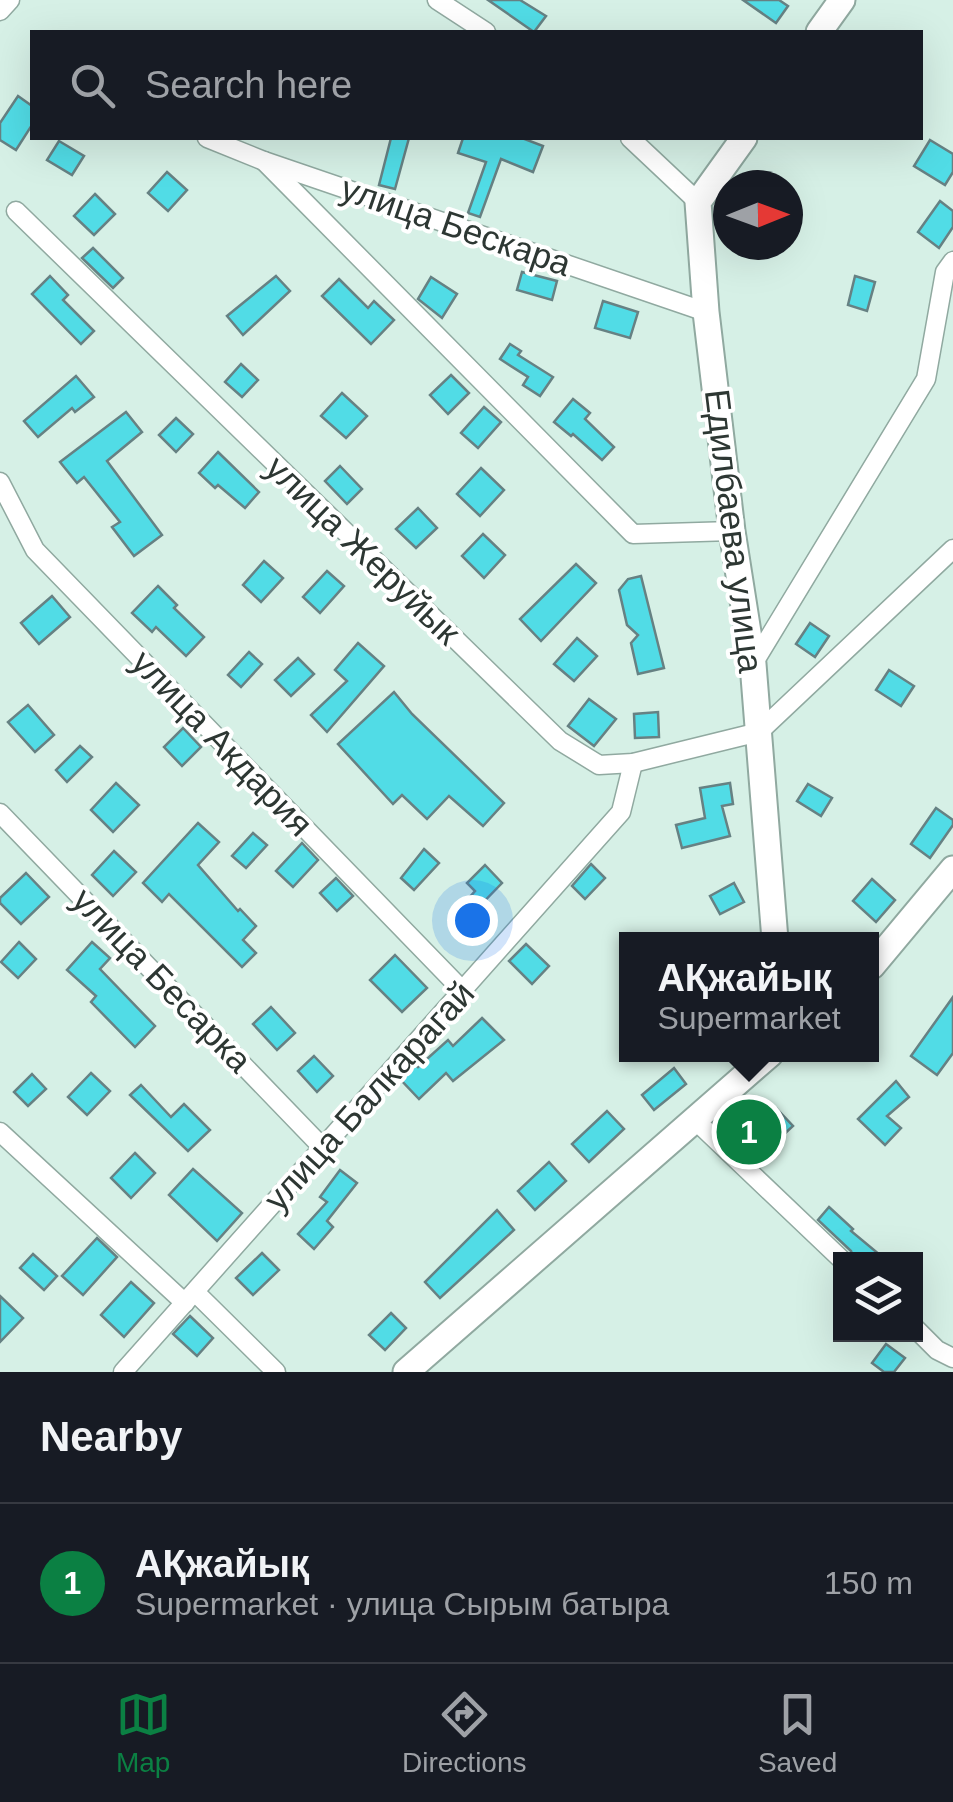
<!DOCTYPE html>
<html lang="en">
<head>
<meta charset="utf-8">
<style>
  body { margin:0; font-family:Arial,sans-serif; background:#20242c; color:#f1f3f6 }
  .controls { position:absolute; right:30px; bottom:30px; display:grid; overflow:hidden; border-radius:0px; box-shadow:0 10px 40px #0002 }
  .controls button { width:90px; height:90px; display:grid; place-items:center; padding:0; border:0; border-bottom:2px solid #363941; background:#171b24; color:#f1f3f6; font:50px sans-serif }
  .compass { position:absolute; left:713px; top:170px; width:90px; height:90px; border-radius:50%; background:#171b24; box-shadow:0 10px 40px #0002; rotate:89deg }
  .you { position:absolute; left:472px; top:920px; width:35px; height:35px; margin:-25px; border:8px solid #fff; border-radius:50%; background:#1a73e8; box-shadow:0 0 0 15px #1a73e833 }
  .badge { display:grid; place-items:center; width:65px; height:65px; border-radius:50%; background:#0b8043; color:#fff; font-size:32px; font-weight:700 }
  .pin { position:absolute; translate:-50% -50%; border:5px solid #fff; box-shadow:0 2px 10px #0006 }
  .popup { position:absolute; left:619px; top:932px; width:260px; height:130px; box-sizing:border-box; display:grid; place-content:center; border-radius:0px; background:#171b24; filter:drop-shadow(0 2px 8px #0005); font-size:32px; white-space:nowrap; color:#9ea1a6 }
  .popup b { font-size:38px; color:#f1f3f6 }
  .popup::after { content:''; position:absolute; left:50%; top:100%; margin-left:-20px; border:20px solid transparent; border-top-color:#171b24 }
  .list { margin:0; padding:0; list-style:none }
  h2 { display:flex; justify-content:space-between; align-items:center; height:130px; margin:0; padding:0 40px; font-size:42px }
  h2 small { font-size:32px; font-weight:400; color:#9ea1a6 }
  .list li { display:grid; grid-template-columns:65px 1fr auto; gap:30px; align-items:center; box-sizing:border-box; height:160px; padding:0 40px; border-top:2px solid #363941 }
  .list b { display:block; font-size:38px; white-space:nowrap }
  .list p { margin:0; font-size:32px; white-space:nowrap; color:#9ea1a6 }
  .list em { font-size:32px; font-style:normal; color:#9ea1a6 }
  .icon { flex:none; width:55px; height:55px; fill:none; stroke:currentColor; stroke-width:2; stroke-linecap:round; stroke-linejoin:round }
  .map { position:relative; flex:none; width:953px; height:1372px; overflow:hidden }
  .search { position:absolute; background:#171b24; box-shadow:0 10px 40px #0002; left:30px; right:30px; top:30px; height:110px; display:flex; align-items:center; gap:25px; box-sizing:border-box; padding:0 35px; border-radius:0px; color:#9ea1a6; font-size:38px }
  .sheet { height:290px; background:#171b24 }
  nav { display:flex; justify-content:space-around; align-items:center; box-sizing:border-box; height:140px; border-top:2px solid #363941; background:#171b24; font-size:28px; color:#9ea1a6 }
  nav a { display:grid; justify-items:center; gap:5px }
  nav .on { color:#0b8043 }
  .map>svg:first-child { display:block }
  .building { fill:#51dce6; stroke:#668183; stroke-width:2.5 }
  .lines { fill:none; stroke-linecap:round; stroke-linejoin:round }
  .street-casing { stroke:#90a9a0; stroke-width:21 }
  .secondary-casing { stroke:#90a9a0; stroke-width:29 }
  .street { stroke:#fff; stroke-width:18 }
  .secondary { stroke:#fff; stroke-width:25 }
  .labels { text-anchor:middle; stroke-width:8; stroke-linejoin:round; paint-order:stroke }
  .street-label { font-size:35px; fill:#2d3733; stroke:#fff }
</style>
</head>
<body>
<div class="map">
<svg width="953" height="1372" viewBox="0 0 953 1372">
  <rect width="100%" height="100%" fill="#d6f0e6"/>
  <g class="building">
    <path d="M 488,0 L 520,0 L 546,16 L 534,32 Z"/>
    <path d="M 743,0 L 779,0 L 788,6 L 776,23 Z"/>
    <path d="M 18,96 L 32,106 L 32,125 L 16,150 L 0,140 L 0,123 Z"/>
    <path d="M 391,138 L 409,138 L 395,189 L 379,185 Z"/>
    <path d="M 463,138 L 522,138 L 543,146 L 533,172 L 501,159 L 480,217 L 468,213 L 486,162 L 458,153 Z"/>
    <path d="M 930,140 L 953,154 L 953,172 L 945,185 L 914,166 Z"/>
    <path d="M 59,141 L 84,156 L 72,175 L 47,160 Z"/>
    <path d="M 167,172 L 187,190 L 168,211 L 148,193 Z"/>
    <path d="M 95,194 L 115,214 L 94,235 L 74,216 Z"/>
    <path d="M 940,201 L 953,211 L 953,227 L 939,248 L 918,232 Z"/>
    <path d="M 93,248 L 123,278 L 113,288 L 82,258 Z"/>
    <path d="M 522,272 L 557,281 L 552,300 L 517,290 Z"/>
    <path d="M 50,276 L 68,295 L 63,300 L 94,331 L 81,344 L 32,294 Z"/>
    <path d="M 276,276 L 290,291 L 243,335 L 227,316 Z"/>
    <path d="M 855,276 L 875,282 L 867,311 L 848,305 Z"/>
    <path d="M 431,277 L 457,294 L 442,318 L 418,299 Z"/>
    <path d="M 339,279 L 368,308 L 374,301 L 394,320 L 371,344 L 322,296 Z"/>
    <path d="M 603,301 L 638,312 L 630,338 L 595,328 Z"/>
    <path d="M 510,344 L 521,351 L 518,355 L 553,377 L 540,396 L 523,385 L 528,377 L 500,359 Z"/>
    <path d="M 241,364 L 258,380 L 242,397 L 225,382 Z"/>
    <path d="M 451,375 L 469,393 L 448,414 L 430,395 Z"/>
    <path d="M 76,376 L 94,397 L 75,412 L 72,408 L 38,437 L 24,421 Z"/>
    <path d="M 342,393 L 367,416 L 346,438 L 321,416 Z"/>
    <path d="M 573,399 L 590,413 L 585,419 L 614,447 L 602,460 L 573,434 L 571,436 L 554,422 Z"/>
    <path d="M 484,407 L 501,422 L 478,448 L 461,433 Z"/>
    <path d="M 126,412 L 142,432 L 107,461 L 162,535 L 134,556 L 112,527 L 120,522 L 84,477 L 77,483 L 60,462 Z"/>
    <path d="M 176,418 L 193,434 L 176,452 L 159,435 Z"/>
    <path d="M 218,452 L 259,492 L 245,508 L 218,485 L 215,488 L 199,473 Z"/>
    <path d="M 340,466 L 362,489 L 347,504 L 325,481 Z"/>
    <path d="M 481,468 L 504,490 L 480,516 L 457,494 Z"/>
    <path d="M 418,508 L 437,528 L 416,548 L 396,529 Z"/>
    <path d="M 483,534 L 505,555 L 484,578 L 462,556 Z"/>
    <path d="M 264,561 L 283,578 L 261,602 L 243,585 Z"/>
    <path d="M 576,564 L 596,583 L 541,641 L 520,619 Z"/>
    <path d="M 327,571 L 344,586 L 320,613 L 303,597 Z"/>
    <path d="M 641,576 L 664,668 L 638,674 L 631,643 L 638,635 L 627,625 L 619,590 L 628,579 Z"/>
    <path d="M 158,586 L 177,605 L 174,608 L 204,637 L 186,656 L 156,627 L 152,632 L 132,613 Z"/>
    <path d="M 52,596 L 70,617 L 39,644 L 21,623 Z"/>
    <path d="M 810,623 L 829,636 L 815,657 L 796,644 Z"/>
    <path d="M 577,638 L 597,656 L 574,681 L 554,664 Z"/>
    <path d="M 358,643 L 384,666 L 327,732 L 311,715 L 347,681 L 335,670 Z"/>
    <path d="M 249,652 L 262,664 L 241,687 L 228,675 Z"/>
    <path d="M 298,658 L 314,674 L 291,696 L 275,680 Z"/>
    <path d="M 889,670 L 914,686 L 901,706 L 876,690 Z"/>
    <path d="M 394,692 L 412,714 L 504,803 L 483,826 L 449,796 L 427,819 L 402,795 L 393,804 L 338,744 Z"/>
    <path d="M 589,699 L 616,719 L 594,746 L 568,726 Z"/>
    <path d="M 28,705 L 54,735 L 35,752 L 8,722 Z"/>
    <path d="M 658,712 L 659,737 L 635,738 L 634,714 Z"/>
    <path d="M 183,728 L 201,747 L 182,766 L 164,747 Z"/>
    <path d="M 80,746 L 92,757 L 67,782 L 56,770 Z"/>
    <path d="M 116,783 L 139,805 L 113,832 L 91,810 Z"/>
    <path d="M 730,783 L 733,804 L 722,806 L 730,836 L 682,848 L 676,825 L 705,818 L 700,788 Z"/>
    <path d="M 808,784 L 832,798 L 821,816 L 797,801 Z"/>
    <path d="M 936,808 L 953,820 L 953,825 L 930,858 L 911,844 Z"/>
    <path d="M 198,823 L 219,842 L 198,865 L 238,911 L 240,909 L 256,926 L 243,940 L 256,953 L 242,967 L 169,894 L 162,902 L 143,883 Z"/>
    <path d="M 253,833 L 267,845 L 246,868 L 232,856 Z"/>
    <path d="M 302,843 L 318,860 L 293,887 L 276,871 Z"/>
    <path d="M 424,849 L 439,863 L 414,890 L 401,878 Z"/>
    <path d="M 114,851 L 136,872 L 113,896 L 92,875 Z"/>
    <path d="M 591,864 L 605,878 L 585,899 L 572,886 Z"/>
    <path d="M 485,865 L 502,883 L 471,915 L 476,920 L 464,934 L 449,921 L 475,891 L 467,883 Z"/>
    <path d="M 26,873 L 49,897 L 21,924 L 0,903 L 0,898 Z"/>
    <path d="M 336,878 L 353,896 L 337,911 L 320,893 Z"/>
    <path d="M 872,879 L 895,900 L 876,922 L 853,901 Z"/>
    <path d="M 734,883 L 744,902 L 720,914 L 710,896 Z"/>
    <path d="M 19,942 L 36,959 L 18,978 L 1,962 Z"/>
    <path d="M 92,942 L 110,958 L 100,969 L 155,1026 L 135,1047 L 91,1002 L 96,996 L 67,970 Z"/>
    <path d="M 526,944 L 549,966 L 532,984 L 509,961 Z"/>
    <path d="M 395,955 L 427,988 L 402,1012 L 370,980 Z"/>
    <path d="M 953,997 L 953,1053 L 937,1075 L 911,1056 Z"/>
    <path d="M 271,1007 L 295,1033 L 277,1050 L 253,1024 Z"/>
    <path d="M 482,1018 L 504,1040 L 453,1081 L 446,1073 L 419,1099 L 400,1079 L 415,1064 L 418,1067 L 448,1040 L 453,1046 Z"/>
    <path d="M 314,1056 L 333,1076 L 317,1092 L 298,1071 Z"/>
    <path d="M 674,1068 L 686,1084 L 654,1110 L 642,1095 Z"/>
    <path d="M 91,1073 L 110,1091 L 87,1115 L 68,1097 Z"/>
    <path d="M 32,1074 L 46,1089 L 28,1106 L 14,1092 Z"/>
    <path d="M 896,1081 L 909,1097 L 887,1116 L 901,1128 L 885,1145 L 858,1119 Z"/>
    <path d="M 141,1085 L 171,1117 L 184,1104 L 210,1130 L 188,1151 L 130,1095 Z"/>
    <path d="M 777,1109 L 793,1126 L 780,1138 L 777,1135 L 755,1160 L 741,1147 Z"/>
    <path d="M 607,1111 L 624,1129 L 589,1162 L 572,1144 Z"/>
    <path d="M 135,1153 L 155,1173 L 131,1198 L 111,1178 Z"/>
    <path d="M 549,1162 L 566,1181 L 535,1210 L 518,1191 Z"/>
    <path d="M 193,1169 L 242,1213 L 217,1241 L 169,1195 Z"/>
    <path d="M 340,1170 L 357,1183 L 327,1221 L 333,1227 L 314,1249 L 298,1234 L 327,1202 L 320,1197 Z"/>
    <path d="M 829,1207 L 853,1229 L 851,1231 L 886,1260 L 854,1260 L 851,1251 L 818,1220 Z"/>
    <path d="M 497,1210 L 514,1230 L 440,1298 L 425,1282 Z"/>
    <path d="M 97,1238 L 117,1257 L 83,1295 L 62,1276 Z"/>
    <path d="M 262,1253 L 279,1270 L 253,1295 L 236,1278 Z"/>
    <path d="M 33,1254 L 57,1276 L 44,1290 L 20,1268 Z"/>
    <path d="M 131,1282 L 154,1303 L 124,1337 L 101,1315 Z"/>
    <path d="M 0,1296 L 23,1318 L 0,1342 Z"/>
    <path d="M 391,1313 L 406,1328 L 385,1350 L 369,1335 Z"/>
    <path d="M 190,1316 L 213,1338 L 197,1356 L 173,1334 Z"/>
    <path d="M 886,1344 L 905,1358 L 894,1372 L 884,1372 L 872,1363 Z"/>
  </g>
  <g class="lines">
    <g class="street-casing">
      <g id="street">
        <path d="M 437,0 L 486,32"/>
        <path d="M 0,11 L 10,0"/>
        <path d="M 207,138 L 264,161 L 706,312"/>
        <path d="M 630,138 L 698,202"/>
        <path d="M 264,161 L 633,534 L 732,531"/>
        <path d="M 16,211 L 560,741 L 599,765 L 633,763 L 759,732 L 953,549"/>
        <path d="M 0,482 L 35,550 L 463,991"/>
        <path d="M 753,664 L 926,379 L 945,272 L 953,261"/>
        <path d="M 0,813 L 323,1148"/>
        <path d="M 695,1120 L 842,1260"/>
        <path d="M 0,1132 L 185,1303"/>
        <path d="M 195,1292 L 276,1372"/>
        <path d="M 916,1329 L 937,1350 L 953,1358"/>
        <path d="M 123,1372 L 621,812 L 633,763"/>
      </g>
    </g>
    <g class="secondary-casing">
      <g id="secondary">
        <path d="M 819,32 L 842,0"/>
        <path d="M 744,138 L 698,202 L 706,312 L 732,531 L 753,664 L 775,940"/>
        <path d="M 872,966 L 953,869"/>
        <path d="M 406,1372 L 770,1054"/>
      </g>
    </g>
    <use href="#street" class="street"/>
    <use href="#secondary" class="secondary"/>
  </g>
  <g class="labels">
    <g class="street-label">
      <text transform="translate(456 226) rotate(19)" y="12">улица Бескара</text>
      <text transform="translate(734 531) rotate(83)" y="12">Едилбаева улица</text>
      <text transform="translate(363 550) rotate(44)" y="12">улица Жеруйык</text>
      <text transform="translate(222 743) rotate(46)" y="12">улица Акдария</text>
      <text transform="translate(162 980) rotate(46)" y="12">улица Бесарка</text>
      <text transform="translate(369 1096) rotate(-48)" y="12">улица Балкарагай</text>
    </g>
  </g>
</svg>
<div class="controls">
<button><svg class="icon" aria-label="layers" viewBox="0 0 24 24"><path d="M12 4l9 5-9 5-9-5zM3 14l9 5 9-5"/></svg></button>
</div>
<svg class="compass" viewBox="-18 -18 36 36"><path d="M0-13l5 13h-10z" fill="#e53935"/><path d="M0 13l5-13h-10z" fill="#9ea1a6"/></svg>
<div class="you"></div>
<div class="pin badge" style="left:749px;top:1132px">1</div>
<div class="popup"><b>АҚжайық</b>Supermarket</div>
<div class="search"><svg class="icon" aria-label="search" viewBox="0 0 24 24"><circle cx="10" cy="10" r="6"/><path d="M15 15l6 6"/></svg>Search here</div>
</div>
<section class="sheet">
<h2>Nearby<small></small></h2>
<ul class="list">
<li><span class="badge">1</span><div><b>АҚжайық</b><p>Supermarket · улица Сырым батыра</p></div><em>150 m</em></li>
</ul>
</section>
<nav>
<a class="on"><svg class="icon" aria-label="map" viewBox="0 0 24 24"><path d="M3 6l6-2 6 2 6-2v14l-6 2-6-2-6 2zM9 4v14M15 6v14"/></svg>Map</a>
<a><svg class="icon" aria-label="directions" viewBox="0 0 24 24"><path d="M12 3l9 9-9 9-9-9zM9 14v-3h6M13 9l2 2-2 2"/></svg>Directions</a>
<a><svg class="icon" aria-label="saved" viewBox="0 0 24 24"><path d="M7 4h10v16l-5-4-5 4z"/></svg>Saved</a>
</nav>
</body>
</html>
